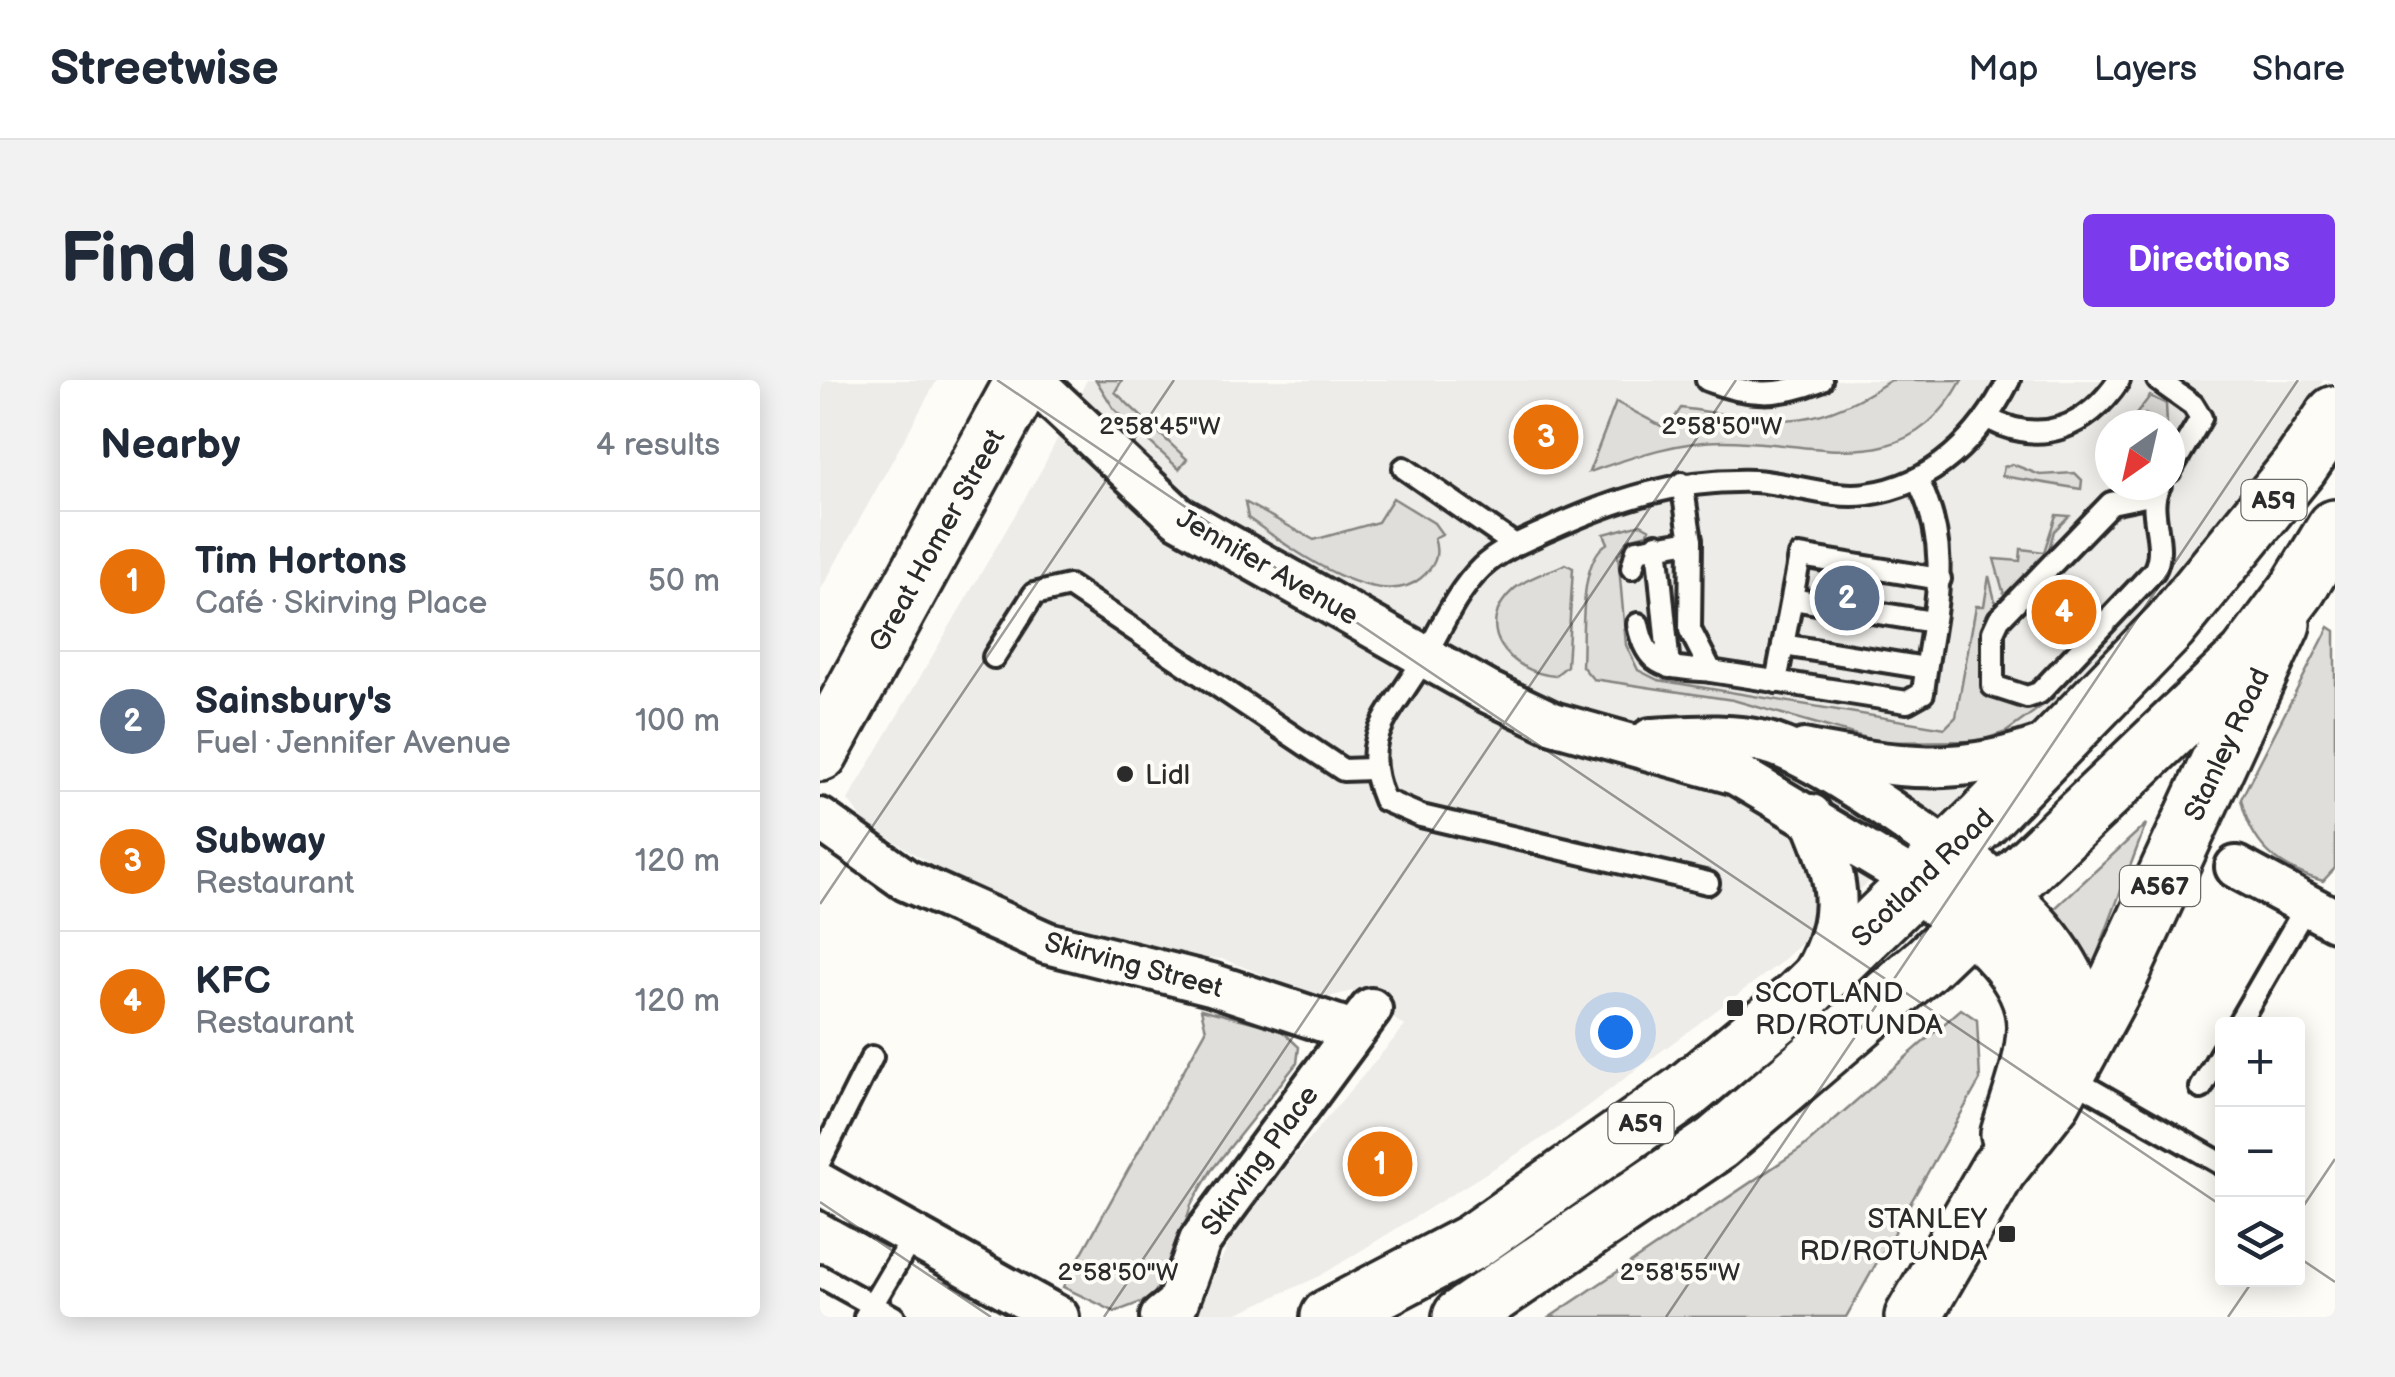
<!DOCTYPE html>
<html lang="en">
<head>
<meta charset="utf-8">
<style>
  body { margin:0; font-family:"Balsamiq Sans",sans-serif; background:#f2f2f3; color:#1f2937 }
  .controls { position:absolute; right:30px; bottom:30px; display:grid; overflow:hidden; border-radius:10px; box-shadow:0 5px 25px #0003 }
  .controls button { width:90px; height:90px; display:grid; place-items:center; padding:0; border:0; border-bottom:2px solid #e0e1e3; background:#fff; color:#1f2937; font:50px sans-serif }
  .compass { position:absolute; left:1275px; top:30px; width:90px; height:90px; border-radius:50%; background:#fff; box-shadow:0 5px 25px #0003; rotate:214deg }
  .you { position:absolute; left:795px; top:652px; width:35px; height:35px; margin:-25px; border:8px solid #fff; border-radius:50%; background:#1a73e8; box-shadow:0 0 0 15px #1a73e833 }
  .badge { display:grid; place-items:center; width:65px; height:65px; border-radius:50%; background:#7c3aed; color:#fff; font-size:32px; font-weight:700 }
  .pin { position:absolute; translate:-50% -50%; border:5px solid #fff; box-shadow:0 2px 10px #0006 }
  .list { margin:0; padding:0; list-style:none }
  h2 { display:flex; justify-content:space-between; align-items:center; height:130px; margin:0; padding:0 40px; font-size:42px }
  h2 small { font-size:32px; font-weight:400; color:#747a83 }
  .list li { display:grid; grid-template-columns:65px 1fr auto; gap:30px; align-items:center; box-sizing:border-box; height:140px; padding:0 40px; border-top:2px solid #e0e1e3 }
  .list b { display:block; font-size:38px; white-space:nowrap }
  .list p { margin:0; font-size:32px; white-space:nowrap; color:#747a83 }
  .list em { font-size:32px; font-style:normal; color:#747a83 }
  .icon { flex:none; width:55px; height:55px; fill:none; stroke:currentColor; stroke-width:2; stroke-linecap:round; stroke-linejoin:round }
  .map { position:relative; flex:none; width:1515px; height:937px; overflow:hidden; border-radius:10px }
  header { display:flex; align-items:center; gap:60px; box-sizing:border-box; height:140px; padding:0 50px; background:#fff; border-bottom:2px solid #e0e1e3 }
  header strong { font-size:48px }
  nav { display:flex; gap:55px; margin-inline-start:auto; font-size:35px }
  .intro { display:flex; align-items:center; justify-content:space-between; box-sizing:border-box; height:240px; padding:0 60px }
  h1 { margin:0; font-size:70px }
  .button { padding:25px 45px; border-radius:10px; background:#7c3aed; color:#fff; font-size:35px; font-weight:700 }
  main { display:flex; gap:60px; padding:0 60px }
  aside { flex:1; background:#fff; border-radius:10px; box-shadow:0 5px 25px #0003 }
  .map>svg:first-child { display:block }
  .built { fill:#edece8; fill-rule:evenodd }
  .green { fill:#dfdeda; stroke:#858482; stroke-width:2.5 }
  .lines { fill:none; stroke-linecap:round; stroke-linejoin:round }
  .lane-casing { stroke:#2b2b2b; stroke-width:28 }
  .street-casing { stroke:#2b2b2b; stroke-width:48 }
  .secondary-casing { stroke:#2b2b2b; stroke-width:62 }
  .primary-casing { stroke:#2b2b2b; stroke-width:62 }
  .highway-casing { stroke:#2b2b2b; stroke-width:62 }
  .lane { stroke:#fdfcf7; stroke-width:20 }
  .street { stroke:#fdfcf7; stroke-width:40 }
  .secondary { stroke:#fdfcf7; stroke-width:55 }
  .primary { stroke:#fdfcf7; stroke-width:55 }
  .highway { stroke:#fdfcf7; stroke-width:55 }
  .ticks { fill:none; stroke:#2b2b2b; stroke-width:2.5; stroke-opacity:0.45 }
  .poi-dot { fill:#2b2b2b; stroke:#fdfcf7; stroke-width:4 }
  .labels { text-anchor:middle; stroke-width:8; stroke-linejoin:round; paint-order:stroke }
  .shield { fill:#fdfcf7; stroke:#6a6a68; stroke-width:2.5 }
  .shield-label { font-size:25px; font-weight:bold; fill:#2b2b2b }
  .street-label { font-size:28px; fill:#2b2b2b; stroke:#fdfcf7 }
  .poi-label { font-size:28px; fill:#2b2b2b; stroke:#fdfcf7; text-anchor:start }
  .ticks-label { font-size:25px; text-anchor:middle; fill:#2b2b2b; stroke:#fdfcf7; stroke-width:8; stroke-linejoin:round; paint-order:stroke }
</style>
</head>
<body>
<header>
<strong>Streetwise</strong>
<nav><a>Map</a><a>Layers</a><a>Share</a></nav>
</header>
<div class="intro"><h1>Find us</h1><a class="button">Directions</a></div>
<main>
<aside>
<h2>Nearby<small>4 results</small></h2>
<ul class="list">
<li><span class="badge" style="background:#e8710a">1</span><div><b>Tim Hortons</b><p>Café · Skirving Place</p></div><em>50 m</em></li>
<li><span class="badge" style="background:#5c6f8a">2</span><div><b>Sainsbury's</b><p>Fuel · Jennifer Avenue</p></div><em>100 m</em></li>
<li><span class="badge" style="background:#e8710a">3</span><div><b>Subway</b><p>Restaurant</p></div><em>120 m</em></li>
<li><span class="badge" style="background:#e8710a">4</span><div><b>KFC</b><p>Restaurant</p></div><em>120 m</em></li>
</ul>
</aside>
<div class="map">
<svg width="1515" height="937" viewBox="0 0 1515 937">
  <rect width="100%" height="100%" fill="#fdfcf7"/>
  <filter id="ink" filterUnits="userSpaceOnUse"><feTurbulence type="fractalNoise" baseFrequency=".01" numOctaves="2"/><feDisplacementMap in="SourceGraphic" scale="20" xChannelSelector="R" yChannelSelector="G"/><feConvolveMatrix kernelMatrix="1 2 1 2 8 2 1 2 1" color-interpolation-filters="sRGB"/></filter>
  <g filter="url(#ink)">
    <g class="built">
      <path d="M 0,0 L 117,0 L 0,211 Z"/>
      <path d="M 267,0 L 1503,0 L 1461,78 L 1366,196 L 1180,382 L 960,583 L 734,751 L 500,896 L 409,937 L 390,937 L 378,930 L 420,840 L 585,646 L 532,611 L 505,618 L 402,579 L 318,572 L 220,535 L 120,490 L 44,442 L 28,420 L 222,89 ZM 1290,45 L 1350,45 L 1350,105 L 1290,105 Z"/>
    </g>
    <g class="green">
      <path d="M 276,0 L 302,0 L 295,12 L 367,79 L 359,89 L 294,29 Z"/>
      <path d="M 1071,0 L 1142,0 C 1085,104 999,61 903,61 C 857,61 813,77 769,92 L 796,22 L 847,49 L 861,28 C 953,40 987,56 1071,0 Z"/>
      <path d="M 1330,16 L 1346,24 L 1347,45 L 1325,34 L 1317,45 L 1308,45 Z"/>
      <path d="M 1192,84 L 1220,95 L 1255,93 L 1262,100 L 1261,109 L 1182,96 L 1184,87 Z"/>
      <path d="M 573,118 L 614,143 L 622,154 L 614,158 C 620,175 615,186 601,198 C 557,235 466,165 428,138 L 425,122 L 494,160 L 558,142 Z"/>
      <path d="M 1236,135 L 1249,136 L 1234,151 L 1228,173 L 1185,218 L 1174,179 L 1200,181 L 1201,169 L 1224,172 Z"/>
      <path d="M 821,144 L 830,149 L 827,154 L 812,158 L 798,175 L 806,265 L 818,290 L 838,300 L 1125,348 L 1136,337 L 1156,226 L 1164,226 L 1169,196 L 1177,229 L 1165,245 L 1163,309 C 1179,329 1209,324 1229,315 L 1233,318 L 1186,352 L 1159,361 L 1061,362 L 913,320 L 773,299 L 762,286 C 764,254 758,179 788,163 L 784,154 Z"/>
      <path d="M 745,184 L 753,188 L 747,286 L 735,296 C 689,292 651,247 694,209 C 708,197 729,192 745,184 Z"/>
      <path d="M 1509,247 L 1515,251 L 1515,488 L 1503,501 C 1457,488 1431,465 1421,419 Z"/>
      <path d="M 1326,444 L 1272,588 L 1245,560 L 1233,530 Z"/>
      <path d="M 381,629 L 460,649 L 479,667 L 477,683 L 391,791 L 371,825 L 358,869 L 332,918 L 295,932 L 243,907 L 386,650 Z"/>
      <path d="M 1141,629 L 1157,640 L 1160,700 L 1026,937 L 730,937 L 982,768 Z"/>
    </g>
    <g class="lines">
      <g class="lane-casing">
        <g id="lane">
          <path d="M 887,0 C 928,16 959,17 1001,0"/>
          <path d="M 1338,0 L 1373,25 L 1381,38 L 1350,91"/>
          <path d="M 1169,39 C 1221,66 1267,48 1299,0"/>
          <path d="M 584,88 L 695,165"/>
          <path d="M 862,103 L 871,161 L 870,250 L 891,291 L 1087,322 L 1103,313 C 1112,235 1136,174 1097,99"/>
          <path d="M 1335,114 L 1291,123 L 1179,239 L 1173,252 L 1173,306 L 1207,317 L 1219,313 L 1334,191 C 1349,164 1324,129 1340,105"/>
          <path d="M 837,164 L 849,287"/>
          <path d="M 812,188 L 817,170 L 871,161"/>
          <path d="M 972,219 L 1113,242"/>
          <path d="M 818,244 C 827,291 849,287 891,291"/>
          <path d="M 963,265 L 1106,288"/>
          <path d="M 174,277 L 214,214 L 249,206 L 523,390 L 551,389"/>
          <path d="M 956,302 L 980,176 L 1120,199"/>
          <path d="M 888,503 L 601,436 L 564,420 C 539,361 566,339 597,290 C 618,256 633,215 662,187 C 680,170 706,160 728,150 C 796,119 858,99 934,101 C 970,103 1011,119 1047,114 C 1114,105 1160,57 1189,0"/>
          <path d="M 1418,644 L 1487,525"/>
          <path d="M 1249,697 L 1402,784"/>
          <path d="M 1381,708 L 1402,671"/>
          <path d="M 0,781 L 52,677"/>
          <path d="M 0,896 L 74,937"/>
          <path d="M 45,937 L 93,856"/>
        </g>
      </g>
      <g class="street-casing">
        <g id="street">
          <path d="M 212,0 L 358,137 L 666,311 L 733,343 L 916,394 L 1097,502"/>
          <path d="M 831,359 C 870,357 910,353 948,363 C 996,376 1085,441 1129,472"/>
          <path d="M 984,370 C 1075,388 1142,398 1231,363"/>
          <path d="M 991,435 C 1017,496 1029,533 994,593"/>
          <path d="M 0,439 L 86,500 L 227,563 L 391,604 L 533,651"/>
          <path d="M 1416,487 L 1515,540"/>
          <path d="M 0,804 L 238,937"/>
          <path d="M 341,937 L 357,924 L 380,861 L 551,629"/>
        </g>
      </g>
      <g class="secondary-casing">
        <path id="secondary" d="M 0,373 L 204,0"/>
      </g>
      <g class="primary-casing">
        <g id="primary">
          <path d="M 1129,472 C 1173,511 1230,553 1252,611 C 1260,632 1256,658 1254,680"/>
          <path d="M 1097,502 C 1141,538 1216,583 1215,648 C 1214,684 1199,720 1189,754"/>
          <path d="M 1093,937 L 1178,790 L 1233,720 L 1299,598 L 1462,244"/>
        </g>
      </g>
      <g class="highway-casing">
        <g id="highway">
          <path d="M 509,937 L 652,862 L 864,713 L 979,618 L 1165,437 L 1350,246 L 1479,87 L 1515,34"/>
          <path d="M 641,937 L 897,763 L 1106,584 L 1427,277 L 1478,209 L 1515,148"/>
        </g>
      </g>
      <use href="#lane" class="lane"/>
      <use href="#street" class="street"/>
      <use href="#secondary" class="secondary"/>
      <use href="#primary" class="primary"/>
      <use href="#highway" class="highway"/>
    </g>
  </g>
  <path class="ticks" d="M 177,0 L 1402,826M 0,524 L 354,0M 0,822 L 171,937M 1478,834 L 1515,779M 1478,877 L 1515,902M 284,937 L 916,0M 846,937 L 1478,0M 1408,937 L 1434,899"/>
  <g class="poi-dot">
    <circle cx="305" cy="394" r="10"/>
    <rect x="905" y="618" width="20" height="20" rx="5"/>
    <rect x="1177" y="844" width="20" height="20" rx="5"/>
  </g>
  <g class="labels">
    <g class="shield">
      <rect x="1421.5" y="100" width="65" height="40" rx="8"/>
      <rect x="1300" y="486" width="80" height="40" rx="8"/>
      <rect x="788.5" y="723" width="65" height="40" rx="8"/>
    </g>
    <g class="shield-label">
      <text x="1454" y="129">A59</text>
      <text x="1340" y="515">A567</text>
      <text x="821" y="752">A59</text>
    </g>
    <g class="street-label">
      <text transform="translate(116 160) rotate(-61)" y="10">Great Homer Street</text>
      <text transform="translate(448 186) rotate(30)" y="10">Jennifer Avenue</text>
      <text transform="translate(1406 364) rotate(-65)" y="10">Stanley Road</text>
      <text transform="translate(1102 497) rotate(-44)" y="10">Scotland Road</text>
      <text transform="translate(314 584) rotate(15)" y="10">Skirving Street</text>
      <text transform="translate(439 780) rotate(-54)" y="10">Skirving Place</text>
    </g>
    <g class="poi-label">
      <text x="325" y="404">Lidl</text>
      <text x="935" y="622">SCOTLAND<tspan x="935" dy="32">RD/ROTUNDA</tspan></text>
      <text x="1167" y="848" text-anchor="end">STANLEY<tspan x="1167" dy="32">RD/ROTUNDA</tspan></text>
    </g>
  </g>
  <g class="ticks-label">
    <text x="340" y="54">2°58'45"W</text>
    <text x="902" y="54">2°58'50"W</text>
    <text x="298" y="900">2°58'50"W</text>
    <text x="860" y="900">2°58'55"W</text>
  </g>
</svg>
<div class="controls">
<button>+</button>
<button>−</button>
<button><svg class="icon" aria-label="layers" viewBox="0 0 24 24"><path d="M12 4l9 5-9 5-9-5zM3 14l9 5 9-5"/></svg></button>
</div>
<svg class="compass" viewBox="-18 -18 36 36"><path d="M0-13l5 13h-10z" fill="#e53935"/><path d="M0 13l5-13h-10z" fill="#747a83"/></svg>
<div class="you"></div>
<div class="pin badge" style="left:560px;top:784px;background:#e8710a">1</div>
<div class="pin badge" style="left:1027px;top:218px;background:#5c6f8a">2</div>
<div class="pin badge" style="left:726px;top:57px;background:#e8710a">3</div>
<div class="pin badge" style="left:1244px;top:232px;background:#e8710a">4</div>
</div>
</main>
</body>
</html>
